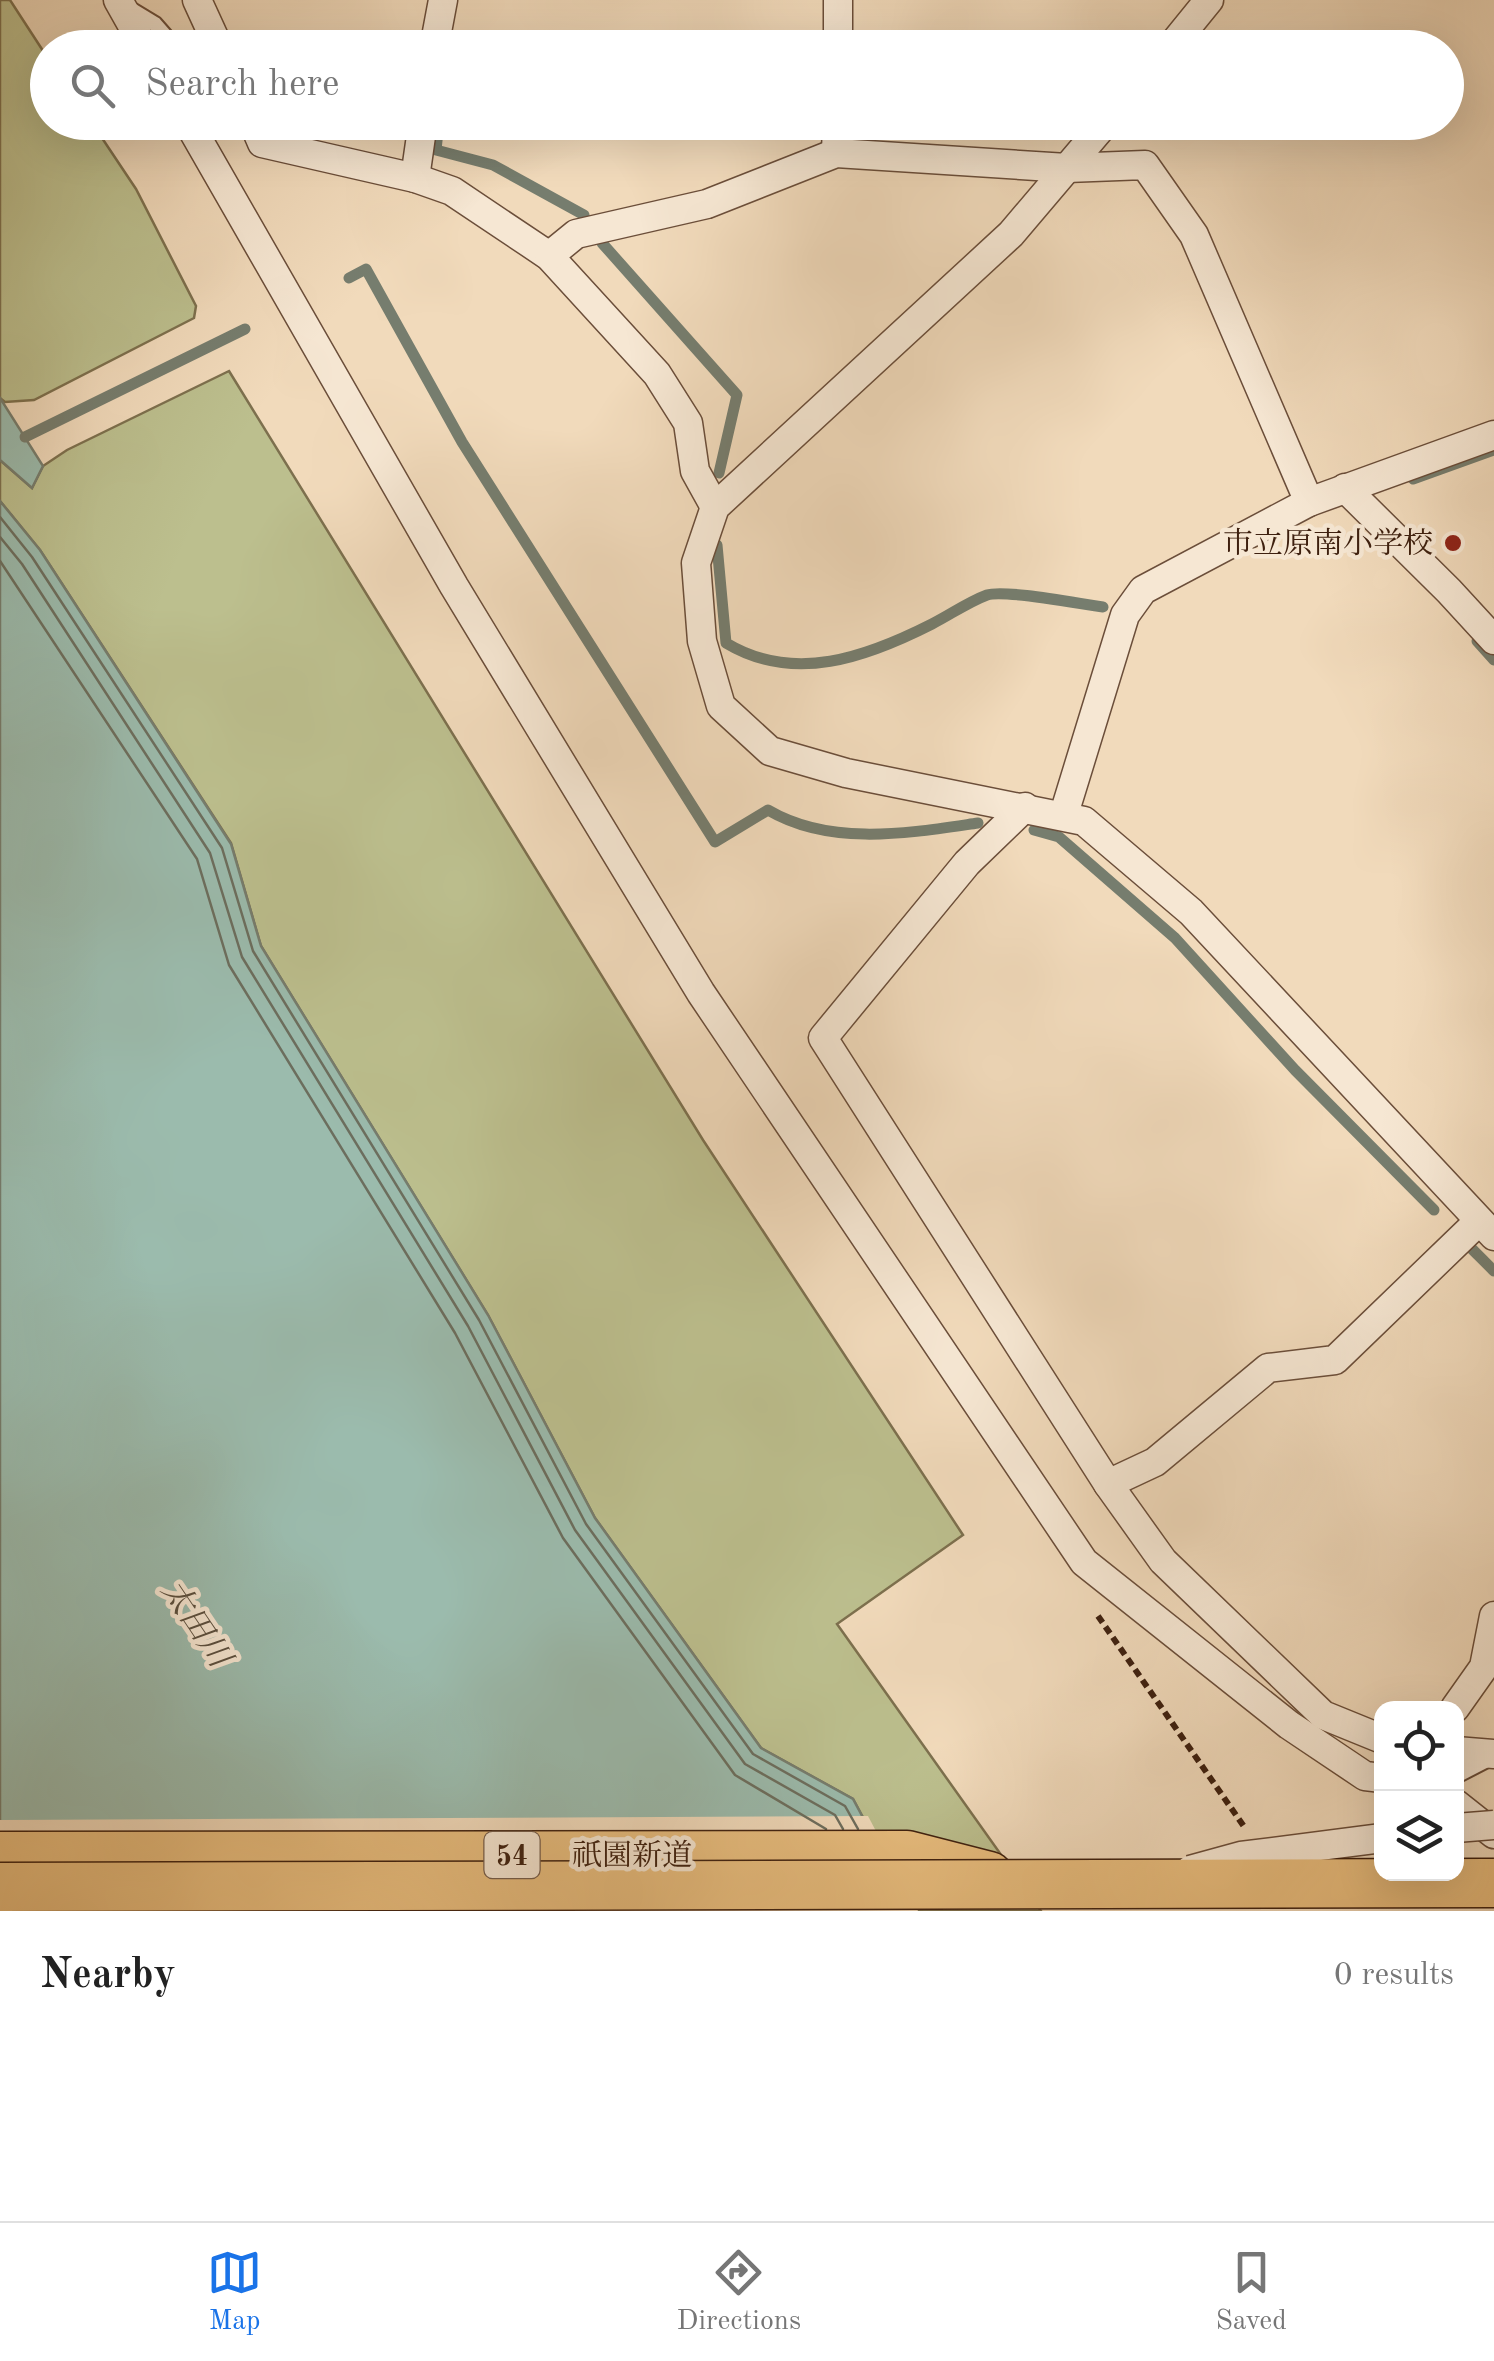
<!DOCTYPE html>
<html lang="en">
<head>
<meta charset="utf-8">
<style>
  body { margin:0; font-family:"Old Standard TT","Noto Serif JP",serif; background:#f2f2f2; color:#222 }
  .controls { position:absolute; right:30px; bottom:30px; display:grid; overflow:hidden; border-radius:20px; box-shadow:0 10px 40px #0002 }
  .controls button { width:90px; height:90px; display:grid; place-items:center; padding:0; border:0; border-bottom:2px solid #e0e0e0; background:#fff; color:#222; font:50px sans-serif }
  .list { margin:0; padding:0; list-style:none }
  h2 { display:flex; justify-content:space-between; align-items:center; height:130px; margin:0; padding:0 40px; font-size:42px }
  h2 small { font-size:32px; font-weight:400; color:#767676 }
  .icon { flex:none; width:55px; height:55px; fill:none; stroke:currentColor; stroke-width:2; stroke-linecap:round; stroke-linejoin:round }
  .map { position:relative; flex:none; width:1494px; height:1911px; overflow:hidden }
  .search { position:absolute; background:#fff; box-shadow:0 10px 40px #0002; left:30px; right:30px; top:30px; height:110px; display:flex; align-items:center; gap:25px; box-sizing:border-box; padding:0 35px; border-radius:55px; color:#767676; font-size:38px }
  .sheet { height:310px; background:#fff }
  nav { display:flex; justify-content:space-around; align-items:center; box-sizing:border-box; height:140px; border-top:2px solid #e0e0e0; background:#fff; font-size:28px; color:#767676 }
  nav a { display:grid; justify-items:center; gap:5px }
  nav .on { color:#1a73e8 }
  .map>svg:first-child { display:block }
  .green { fill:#bcbf8e; stroke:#7d704e; stroke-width:2.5 }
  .water { fill:#9bbbad; stroke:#767d6e; stroke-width:2.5 }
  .pier { fill:#f1dabb }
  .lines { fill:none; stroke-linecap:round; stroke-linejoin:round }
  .shore { stroke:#6c6e5e; stroke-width:2.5 }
  .stream { stroke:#767d6e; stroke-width:11 }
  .service-casing { stroke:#6b4e3a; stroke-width:18 }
  .minor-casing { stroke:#6b4e3a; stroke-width:31 }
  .trunk-casing { stroke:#3e200f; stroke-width:51 }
  .path { stroke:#3e200f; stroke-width:6; stroke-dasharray:8 5; stroke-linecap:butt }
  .service { stroke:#f6e7d3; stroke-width:14 }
  .minor { stroke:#f6e7d3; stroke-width:28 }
  .trunk { stroke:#e8bd7e; stroke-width:48 }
  .minor-bridge-casing { stroke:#6b4e3a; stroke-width:31; stroke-linecap:butt }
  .trunk-bridge-casing { stroke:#3e200f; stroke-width:51; stroke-linecap:butt }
  .minor-bridge { stroke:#f6e7d3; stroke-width:28 }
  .trunk-bridge { stroke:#e8bd7e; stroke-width:48 }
  .poi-dot { fill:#8f2418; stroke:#f6e7d3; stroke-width:4 }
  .labels { text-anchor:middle; stroke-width:9; stroke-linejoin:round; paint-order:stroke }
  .shield { fill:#f6e7d3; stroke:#755c4a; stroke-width:2.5 }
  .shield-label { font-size:28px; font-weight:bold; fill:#3e200f }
  .poi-label { font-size:30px; fill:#3e200f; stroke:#f6e7d3; text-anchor:end }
  .street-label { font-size:30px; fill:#3e200f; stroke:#f6e7d3 }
  .water-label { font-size:32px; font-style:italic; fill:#5a4e3e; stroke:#f6e7d3 }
</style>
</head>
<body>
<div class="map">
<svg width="1494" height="1911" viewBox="0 0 1494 1911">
  <rect width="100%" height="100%" fill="#f1dabb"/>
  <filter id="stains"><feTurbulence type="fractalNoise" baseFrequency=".002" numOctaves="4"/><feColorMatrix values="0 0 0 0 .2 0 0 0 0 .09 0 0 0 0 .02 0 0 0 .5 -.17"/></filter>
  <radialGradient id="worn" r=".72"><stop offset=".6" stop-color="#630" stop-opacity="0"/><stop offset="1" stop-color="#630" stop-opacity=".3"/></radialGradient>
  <g class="green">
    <path d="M 0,0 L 10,0 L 47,57 L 48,122 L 92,123 L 136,189 L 196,306 L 194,318 L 34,400 L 5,402 L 0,398 Z"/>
    <path d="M 229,371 L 703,1140 L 963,1535 L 837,1624 L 1041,1911 L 913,1911 L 853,1799 L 761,1748 L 595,1518 L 488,1315 L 261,946 L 231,843 L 40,550 L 0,501 L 0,460 L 32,488 L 43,466 L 67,450 Z"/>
  </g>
  <g class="water">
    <path d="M 0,398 L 43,466 L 32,488 L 0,460 Z"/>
    <path d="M 0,501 L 40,550 L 231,844 L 261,946 L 488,1315 L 595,1518 L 761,1748 L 853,1799 L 913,1911 L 0,1911 Z"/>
  </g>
  <path class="pier" d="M 868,1816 L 918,1911 L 0,1911 L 0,1820 Z"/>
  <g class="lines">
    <g class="shore">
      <path d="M 0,517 L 32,557 L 222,848 L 253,951 L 479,1320 L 586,1524 L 753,1754 L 845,1806 L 858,1829"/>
      <path d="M 0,537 L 22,564 L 210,853 L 242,957 L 468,1326 L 575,1530 L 745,1764 L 835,1815 L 843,1829"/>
      <path d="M 0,561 L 197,859 L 229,965 L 455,1333 L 563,1538 L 735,1775 L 826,1829"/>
    </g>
    <g class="stream">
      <path d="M 439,122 L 436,150 L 493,165 L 584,215"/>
      <path d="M 602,243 L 737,395 L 719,473"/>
      <path d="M 349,278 L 366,269 L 462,442 L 715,842 L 768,810 C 831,847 909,833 978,823"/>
      <path d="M 25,437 L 245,329"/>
      <path d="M 1413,479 L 1494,450"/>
      <path d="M 717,545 L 726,643 C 794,684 867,657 932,624 C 950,615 968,602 987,595 C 1004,589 1080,604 1103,607"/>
      <path d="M 1477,641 L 1494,660"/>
      <path d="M 1034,830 L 1059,837 L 1175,938 L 1295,1070 L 1434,1210"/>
      <path d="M 1467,1244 L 1494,1271"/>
    </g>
    <g class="service-casing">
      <g id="service">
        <path d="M 127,7 L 155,24 L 176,48"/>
        <path d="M 1456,1776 L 1491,1758"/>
      </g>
    </g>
    <g class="minor-casing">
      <g id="minor">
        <path d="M 118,0 L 145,48"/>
        <path d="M 197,0 L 219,48"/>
        <path d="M 434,48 L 443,0"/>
        <path d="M 838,48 L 838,0"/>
        <path d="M 1170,48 L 1209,0"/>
        <path d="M 188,122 L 454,586 L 701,993 L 1084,1562 L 1289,1725 L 1365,1776 L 1382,1778"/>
        <path d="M 253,122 L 262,143 L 415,178 L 452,191 L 549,256 L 657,374 L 688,423 L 695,471 L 715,507"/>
        <path d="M 1106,122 L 1011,234 L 715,507 L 696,563 L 702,641 L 721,706 L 770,751 L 846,773 L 1084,821 L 1191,912 L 1494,1236"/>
        <path d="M 836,153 L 837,122"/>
        <path d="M 415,178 L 423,122"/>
        <path d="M 549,256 L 576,234 L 707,204 L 836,153 L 1067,168 L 1145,165 L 1194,235 L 1309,502"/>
        <path d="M 1345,488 L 1449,591 L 1494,640"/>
        <path d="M 1025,807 L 967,863 L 823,1038 L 1108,1484 L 1163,1561 L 1323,1715 L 1382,1739"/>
        <path d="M 1064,814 L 1125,615 L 1143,590 L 1309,502 L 1494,435"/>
        <path d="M 1108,1484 L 1155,1462 L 1268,1368 L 1335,1360 L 1479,1221"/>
        <path d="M 1455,1708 L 1484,1667 L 1494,1616"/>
        <path d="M 1456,1751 L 1494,1754"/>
        <path d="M 1456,1804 L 1494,1834"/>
      </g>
    </g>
    <g class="trunk-casing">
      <path id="trunk" d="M 0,1856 L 907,1855 L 989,1876"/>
    </g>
    <path class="path" d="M 1098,1616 L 1245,1828"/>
    <use href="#service" class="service"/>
    <use href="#minor" class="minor"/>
    <use href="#trunk" class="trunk"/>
    <g class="minor-bridge-casing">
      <g id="minor-bridge">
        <path d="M 1456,1828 L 1494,1825"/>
        <path d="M 1190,1870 L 1241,1856 L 1382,1838"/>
      </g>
    </g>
    <g class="trunk-bridge-casing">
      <path id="trunk-bridge" d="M 0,1887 L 1494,1883"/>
    </g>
    <use href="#minor-bridge" class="minor-bridge"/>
    <use href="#trunk-bridge" class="trunk-bridge"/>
  </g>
  <circle class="poi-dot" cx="1453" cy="543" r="10"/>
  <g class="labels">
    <rect class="shield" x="484.5" y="1832" width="55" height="46" rx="8"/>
    <g class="shield-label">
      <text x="512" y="1865">54</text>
    </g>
    <g class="poi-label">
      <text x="1433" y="553">市立原南小学校</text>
    </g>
    <g class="street-label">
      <text x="632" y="1865">祇園新道</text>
    </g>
    <g class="water-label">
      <text transform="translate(197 1623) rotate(56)" y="11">太田川</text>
    </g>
  </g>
  <rect width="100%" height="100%" filter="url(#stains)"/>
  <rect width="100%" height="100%" fill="url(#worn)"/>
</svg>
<div class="controls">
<button><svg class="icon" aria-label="locate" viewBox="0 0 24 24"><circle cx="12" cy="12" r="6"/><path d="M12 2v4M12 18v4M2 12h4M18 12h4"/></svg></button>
<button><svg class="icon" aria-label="layers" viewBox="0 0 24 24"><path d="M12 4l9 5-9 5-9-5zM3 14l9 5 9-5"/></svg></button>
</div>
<div class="search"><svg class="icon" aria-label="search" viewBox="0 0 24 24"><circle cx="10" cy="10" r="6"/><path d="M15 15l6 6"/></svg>Search here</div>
</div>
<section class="sheet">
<h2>Nearby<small>0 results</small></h2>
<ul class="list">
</ul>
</section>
<nav>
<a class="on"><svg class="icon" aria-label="map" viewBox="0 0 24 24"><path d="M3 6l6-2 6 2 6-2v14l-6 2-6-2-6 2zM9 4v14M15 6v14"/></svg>Map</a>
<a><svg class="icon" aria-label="directions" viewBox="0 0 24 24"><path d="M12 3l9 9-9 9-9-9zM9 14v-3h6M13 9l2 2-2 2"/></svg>Directions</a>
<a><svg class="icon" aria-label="saved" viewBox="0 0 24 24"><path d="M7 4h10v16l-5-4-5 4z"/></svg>Saved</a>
</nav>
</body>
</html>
